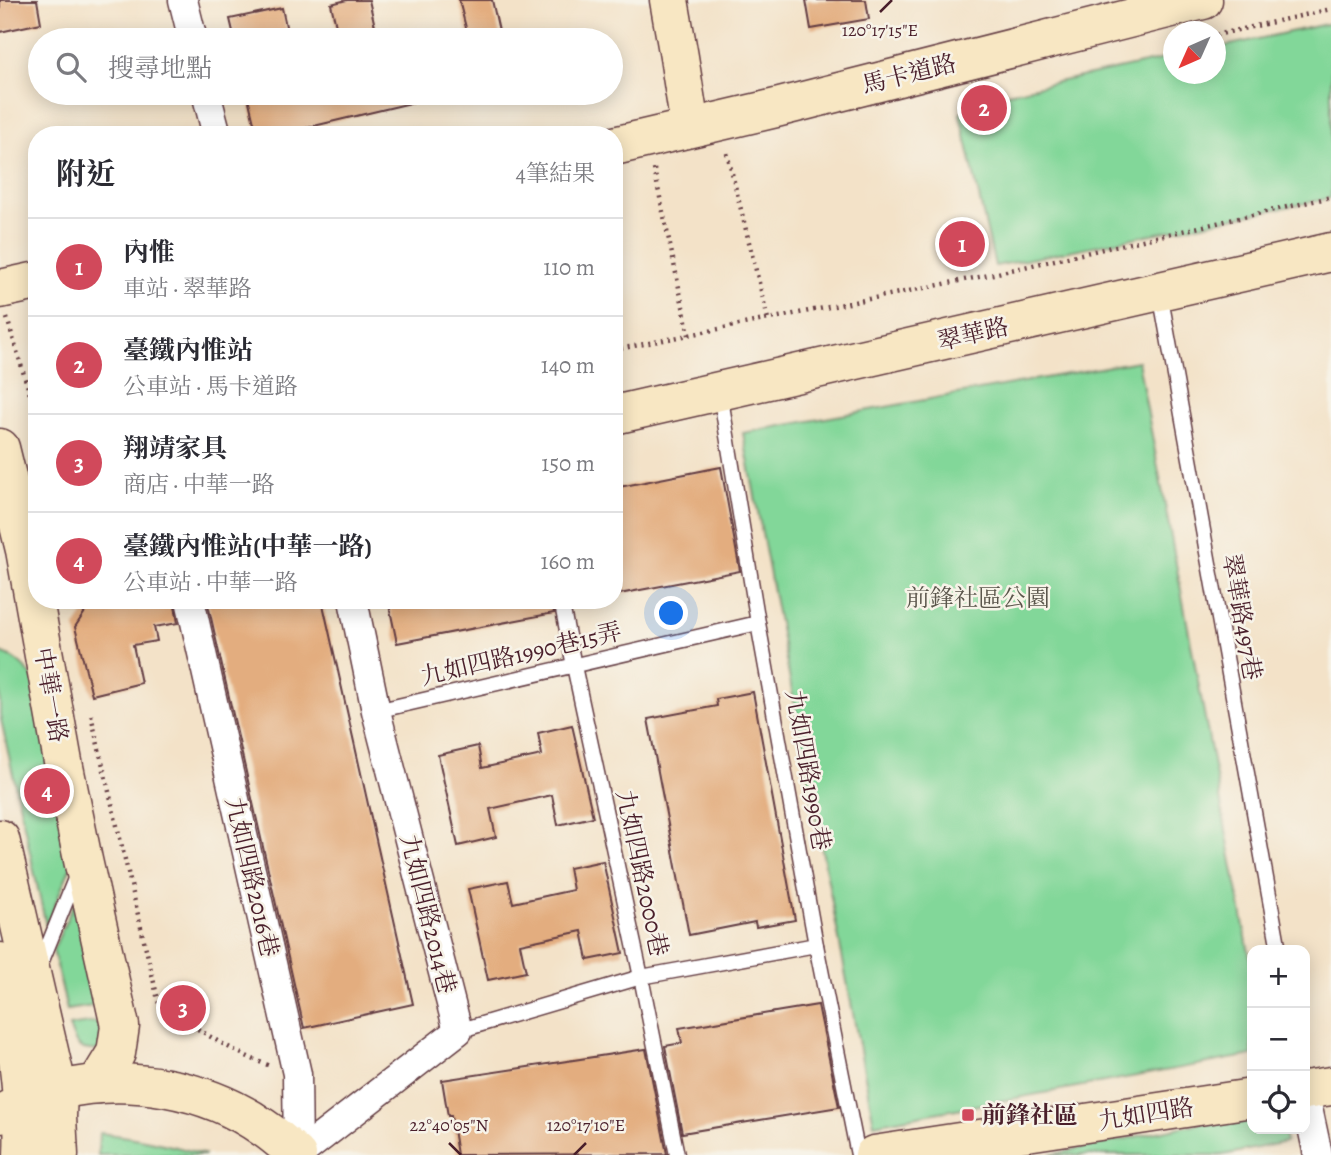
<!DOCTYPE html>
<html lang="zh-TW">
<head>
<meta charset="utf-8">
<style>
  body { margin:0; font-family:Alegreya,"Noto Serif TC",serif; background:#f2f2f3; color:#2b2b33 }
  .controls { position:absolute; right:21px; bottom:21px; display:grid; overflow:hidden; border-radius:14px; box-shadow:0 4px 18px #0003 }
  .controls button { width:63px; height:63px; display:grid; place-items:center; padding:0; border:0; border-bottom:2px solid #e1e1e2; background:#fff; color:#2b2b33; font:35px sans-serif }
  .compass { position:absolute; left:1163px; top:21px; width:63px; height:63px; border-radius:50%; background:#fff; box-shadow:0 4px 18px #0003; rotate:225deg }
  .you { position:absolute; left:672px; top:614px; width:24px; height:24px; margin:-18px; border:5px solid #fff; border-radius:50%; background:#1a73e8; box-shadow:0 0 0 10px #1a73e833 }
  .badge { display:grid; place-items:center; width:46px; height:46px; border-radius:50%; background:#d1495b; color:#fff; font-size:23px; font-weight:700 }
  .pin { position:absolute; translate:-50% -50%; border:4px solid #fff; box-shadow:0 2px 7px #0006 }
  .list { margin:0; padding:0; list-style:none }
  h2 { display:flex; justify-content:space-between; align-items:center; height:91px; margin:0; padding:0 28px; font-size:30px }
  h2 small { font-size:23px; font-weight:400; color:#7c7c81 }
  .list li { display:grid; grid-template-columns:46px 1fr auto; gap:21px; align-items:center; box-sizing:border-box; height:98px; padding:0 28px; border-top:2px solid #e1e1e2 }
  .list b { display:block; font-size:26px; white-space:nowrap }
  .list p { margin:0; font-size:23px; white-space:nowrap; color:#7c7c81 }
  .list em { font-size:23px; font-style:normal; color:#7c7c81 }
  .icon { flex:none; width:38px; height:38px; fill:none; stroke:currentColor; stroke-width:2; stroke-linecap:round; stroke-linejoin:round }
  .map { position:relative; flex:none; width:1331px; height:1155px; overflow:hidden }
  .search { position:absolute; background:#fff; box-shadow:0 4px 18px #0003; left:28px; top:28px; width:595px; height:77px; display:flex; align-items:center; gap:18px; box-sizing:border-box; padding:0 24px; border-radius:38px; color:#7c7c81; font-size:26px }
  .panel { position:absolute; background:#fff; box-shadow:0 4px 18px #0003; left:28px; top:126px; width:595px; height:483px; border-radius:28px }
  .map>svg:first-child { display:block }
  .green { fill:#82d799; stroke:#667b62; stroke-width:2 }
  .building { fill:#e3ad7f }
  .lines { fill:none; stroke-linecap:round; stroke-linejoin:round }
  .lane-casing { stroke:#633c43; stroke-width:17 }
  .street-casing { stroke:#633c43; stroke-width:31 }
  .secondary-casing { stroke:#633c43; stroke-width:41 }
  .path { stroke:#633c43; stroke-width:4.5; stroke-dasharray:2 5; stroke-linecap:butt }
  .lane { stroke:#fff; stroke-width:14 }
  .street { stroke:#fff; stroke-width:28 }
  .secondary { stroke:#f8e7c3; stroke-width:38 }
  .ticks { fill:none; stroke:#4a1f2b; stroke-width:2.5 }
  .poi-dot { fill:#d1495b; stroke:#f7f3e8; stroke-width:2.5 }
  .labels { text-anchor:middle; stroke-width:5; stroke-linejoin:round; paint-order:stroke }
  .street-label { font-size:24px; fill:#4a1f2b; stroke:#f7f3e8 }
  .park-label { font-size:24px; fill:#5b564c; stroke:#f7f3e8 }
  .poi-label { font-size:24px; font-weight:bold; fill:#4a1f2b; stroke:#f7f3e8; text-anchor:start }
  .ticks-label { font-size:18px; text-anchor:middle; fill:#4a1f2b; stroke:#f7f3e8; stroke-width:5; stroke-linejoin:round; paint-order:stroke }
</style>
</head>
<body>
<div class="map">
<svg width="1331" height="1155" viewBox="0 0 1331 1155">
  <rect width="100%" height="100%" fill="#f7f3e8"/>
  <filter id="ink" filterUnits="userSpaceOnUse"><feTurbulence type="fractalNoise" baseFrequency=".0143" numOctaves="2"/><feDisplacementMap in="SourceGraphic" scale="14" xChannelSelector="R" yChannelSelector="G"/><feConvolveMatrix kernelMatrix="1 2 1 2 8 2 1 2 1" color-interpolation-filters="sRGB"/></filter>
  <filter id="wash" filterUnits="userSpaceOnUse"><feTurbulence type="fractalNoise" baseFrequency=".00686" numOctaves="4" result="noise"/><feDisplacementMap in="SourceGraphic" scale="28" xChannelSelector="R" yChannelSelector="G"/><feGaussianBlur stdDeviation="1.57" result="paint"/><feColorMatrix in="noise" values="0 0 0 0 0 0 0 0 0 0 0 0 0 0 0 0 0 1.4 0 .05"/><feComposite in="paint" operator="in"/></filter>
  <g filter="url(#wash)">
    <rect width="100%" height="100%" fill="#f3e2c8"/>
    <g class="green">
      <path d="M 1331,23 L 1331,198 L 995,266 L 960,114 L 971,101 L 1173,57 L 1174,74 L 1216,74 L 1216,48 Z"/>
      <path d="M 1138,361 L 1252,969 L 1252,1055 L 874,1124 L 743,433 Z"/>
      <path d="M 0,653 C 16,657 24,667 35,679 L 74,859 L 46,926 L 0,715 Z"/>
      <path d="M 80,889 L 106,1004 L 67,1010 L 53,950 Z"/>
      <path d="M 109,1020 L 100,1050 C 77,1052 76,1045 69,1026 Z"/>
      <path d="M 1252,1112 L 1252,1129 L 1283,1129 L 1286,1142 L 1223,1155 L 1049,1155 Z"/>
      <path d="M 99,1133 C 136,1137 171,1145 206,1155 L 98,1155 Z"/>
    </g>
    <g id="blocks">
      <g class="building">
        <path d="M 0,0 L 37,0 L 41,23 L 0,32 Z"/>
        <path d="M 347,0 L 369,0 L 378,40 L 339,40 L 331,4 Z"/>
        <path d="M 459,0 L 492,0 L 501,40 L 469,40 Z"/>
        <path d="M 806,0 L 866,0 L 869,19 L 811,29 Z"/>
        <path d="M 282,8 L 289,40 L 235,40 L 230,19 Z"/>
        <path d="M 247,93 L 414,93 L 415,102 L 276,135 L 257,135 Z"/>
        <path d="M 721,467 L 740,571 L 614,595 L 614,488 Z"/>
        <path d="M 93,600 L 174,600 L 178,623 L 154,627 L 157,641 L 133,645 L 141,683 L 92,695 L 75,627 Z"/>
        <path d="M 207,600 L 322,600 L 413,1004 L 304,1028 Z"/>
        <path d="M 388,600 L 552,600 L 554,613 L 397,643 Z"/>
        <path d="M 753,692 L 795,920 L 756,927 L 755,922 L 689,935 L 648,719 L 717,706 L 716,699 Z"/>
        <path d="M 572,725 L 593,817 L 558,825 L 552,795 L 490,809 L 496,837 L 458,846 L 438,755 L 478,746 L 482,768 L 542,755 L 538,733 Z"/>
        <path d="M 603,861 L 623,953 L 588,960 L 582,931 L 520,944 L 526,972 L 488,980 L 468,889 L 508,881 L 513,903 L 573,890 L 569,868 Z"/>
        <path d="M 818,1005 L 839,1107 L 682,1133 L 665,1046 L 682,1043 L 679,1028 Z"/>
        <path d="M 646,1049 L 667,1154 L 457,1155 L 451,1116 L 448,1116 L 442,1080 Z"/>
      </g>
    </g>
  </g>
  <g filter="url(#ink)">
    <use href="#blocks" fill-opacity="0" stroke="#633c43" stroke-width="2"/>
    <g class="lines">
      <g class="lane-casing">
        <g id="lane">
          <path d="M 1160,293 L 1279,950"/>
          <path d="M 720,393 L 758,623 L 816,945 L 858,1155"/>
          <path d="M 561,600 L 574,666 L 641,977 L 677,1155"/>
          <path d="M 376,711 L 758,623"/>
          <path d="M 39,968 L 77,874"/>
          <path d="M 458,1031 L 641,977 L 816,945"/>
        </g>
      </g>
      <g class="street-casing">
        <g id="street">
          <path d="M 183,0 L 193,40"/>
          <path d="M 206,93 L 217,135"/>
          <path d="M 190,600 L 297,1074 L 298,1155"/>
          <path d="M 1305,1094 L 1318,1155"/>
          <path d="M 298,1155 L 458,1031 L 376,711 L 353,600"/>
        </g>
      </g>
      <g class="secondary-casing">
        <g id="secondary">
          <path d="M 669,0 L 679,57 L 690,127"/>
          <path d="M 614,146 L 776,108 L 1203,0"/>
          <path d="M 0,289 L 37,281"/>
          <path d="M 614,415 L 1331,252"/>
          <path d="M 0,448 L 25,550 L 63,762 L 83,860 L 120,1026 L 116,1053 L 97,1084"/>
          <path d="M 0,839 L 58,1090 L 57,1117 L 59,1155"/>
          <path d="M 0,962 C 14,1024 26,1092 23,1155"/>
          <path d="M 1305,1090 L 1331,1086"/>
          <path d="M 0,1114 C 19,1105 39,1095 60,1090 C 128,1074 206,1087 264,1128 C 276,1136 287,1146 297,1155"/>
          <path d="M 874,1155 L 1252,1098"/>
        </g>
      </g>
      <g class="path">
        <path d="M 1216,35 L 1331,9"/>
        <path d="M 727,153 L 768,319"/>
        <path d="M 654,169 L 689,335"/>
        <path d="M 7,318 L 37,418"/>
        <path d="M 614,350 L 989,275 L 1331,197"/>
        <path d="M 91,715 L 159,1004 C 193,1026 231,1052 268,1065"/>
      </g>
      <use href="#lane" class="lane"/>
      <use href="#street" class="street"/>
      <use href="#secondary" class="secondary"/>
    </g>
  </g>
  <path class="ticks" d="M 880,12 L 892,0M 449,1143 L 461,1155M 574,1155 L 586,1143"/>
  <rect class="poi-dot" x="961" y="1108" width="14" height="14" rx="3.5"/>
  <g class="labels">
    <g class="street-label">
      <text transform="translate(909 74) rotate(-14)" y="8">馬卡道路</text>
      <text transform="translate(973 334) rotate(-13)" y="8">翠華路</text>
      <text transform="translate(1242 617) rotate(80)" y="8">翠華路497巷</text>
      <text transform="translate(521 654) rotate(-13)" y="8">九如四路1990巷15弄</text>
      <text transform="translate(51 695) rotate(80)" y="8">中華一路</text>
      <text transform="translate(808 770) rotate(80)" y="8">九如四路1990巷</text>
      <text transform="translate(642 873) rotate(78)" y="8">九如四路2000巷</text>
      <text transform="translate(252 877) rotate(77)" y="8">九如四路2016巷</text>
      <text transform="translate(428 914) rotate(76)" y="8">九如四路2014巷</text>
      <text transform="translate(1146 1114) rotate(-9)" y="8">九如四路</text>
    </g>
    <g class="park-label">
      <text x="978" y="606">前鋒社區公園</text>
    </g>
    <g class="poi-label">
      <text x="982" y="1123">前鋒社區</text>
    </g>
  </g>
  <g class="ticks-label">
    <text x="880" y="36">120°17'15"E</text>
    <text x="586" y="1131">120°17'10"E</text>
    <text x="449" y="1131">22°40'05"N</text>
  </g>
</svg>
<div class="controls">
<button>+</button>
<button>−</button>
<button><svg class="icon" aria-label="locate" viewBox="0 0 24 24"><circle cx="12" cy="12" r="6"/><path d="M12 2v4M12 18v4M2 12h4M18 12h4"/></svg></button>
</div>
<svg class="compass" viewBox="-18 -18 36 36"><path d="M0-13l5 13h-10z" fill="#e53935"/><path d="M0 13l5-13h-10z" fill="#7c7c81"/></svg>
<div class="you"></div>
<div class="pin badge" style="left:962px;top:244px">1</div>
<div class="pin badge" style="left:984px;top:108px">2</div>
<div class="pin badge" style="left:183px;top:1008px">3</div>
<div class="pin badge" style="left:47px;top:791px">4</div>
<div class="search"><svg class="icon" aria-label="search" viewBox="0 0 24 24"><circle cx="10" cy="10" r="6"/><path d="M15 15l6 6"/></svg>搜尋地點</div>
<section class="panel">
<h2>附近<small>4筆結果</small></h2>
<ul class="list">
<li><span class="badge">1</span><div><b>內惟</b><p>車站 · 翠華路</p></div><em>110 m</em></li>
<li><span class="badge">2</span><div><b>臺鐵內惟站</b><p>公車站 · 馬卡道路</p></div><em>140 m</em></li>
<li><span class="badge">3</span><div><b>翔靖家具</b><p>商店 · 中華一路</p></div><em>150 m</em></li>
<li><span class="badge">4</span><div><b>臺鐵內惟站(中華一路)</b><p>公車站 · 中華一路</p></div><em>160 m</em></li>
</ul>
</section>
</div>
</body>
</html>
